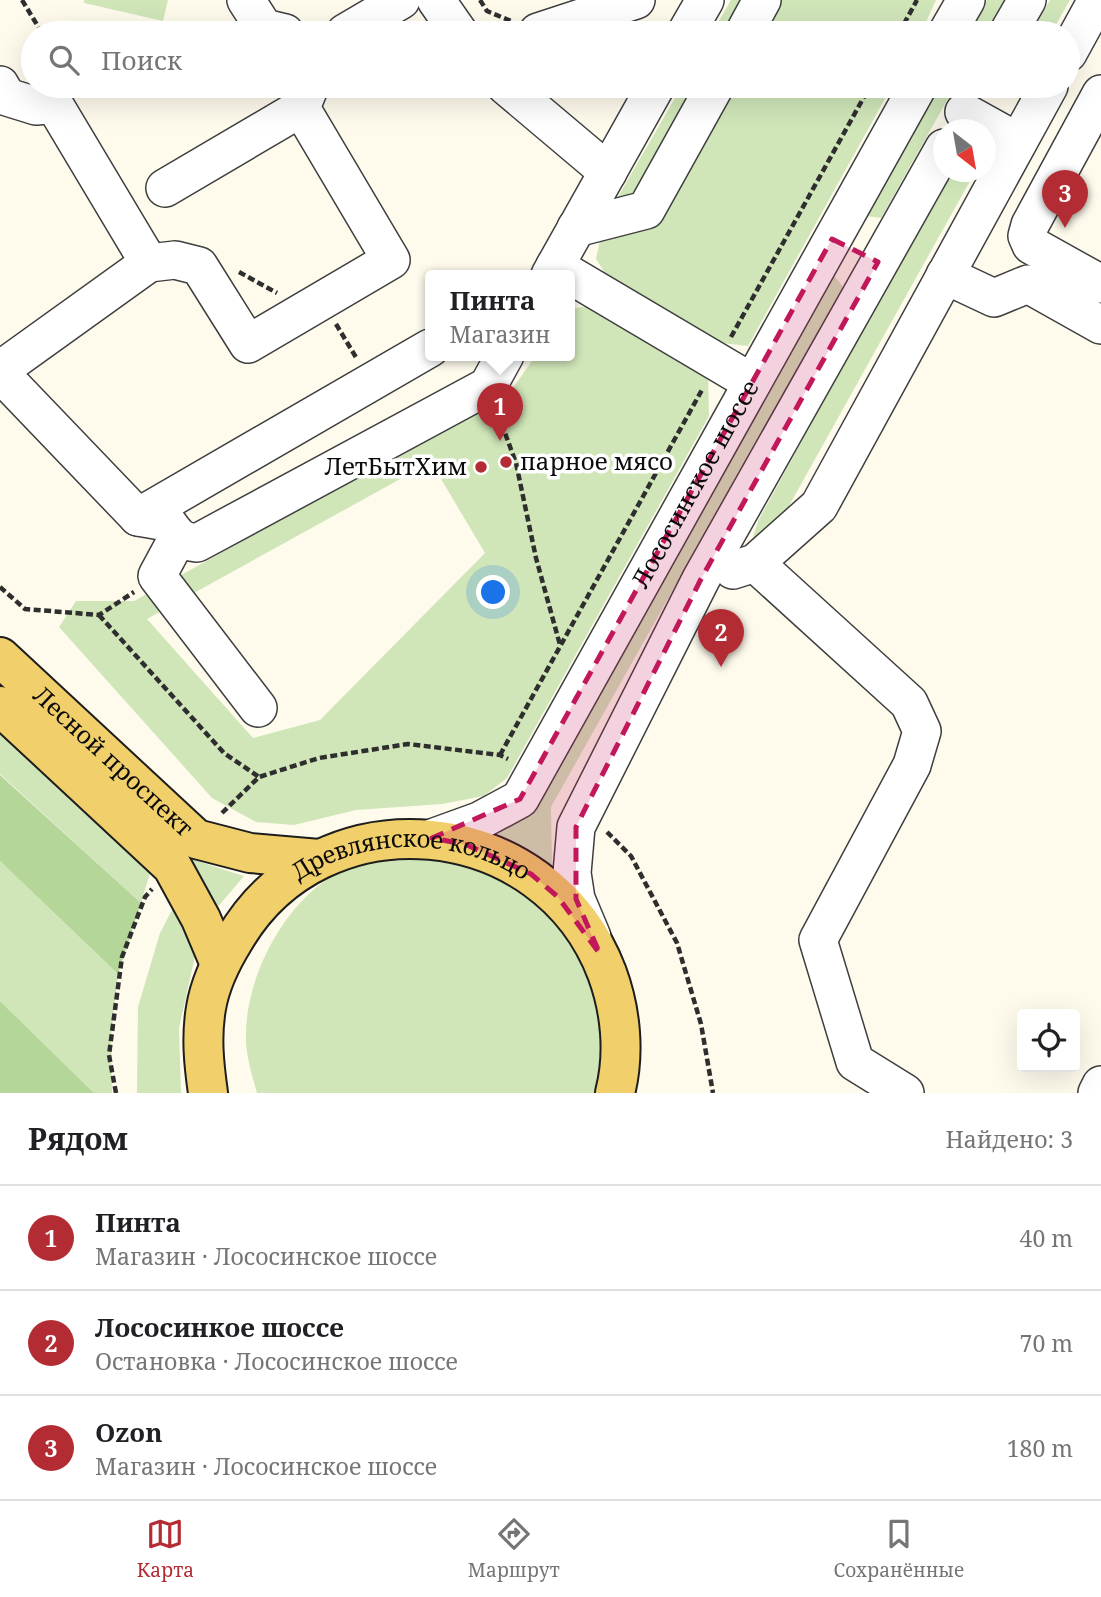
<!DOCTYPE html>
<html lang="ru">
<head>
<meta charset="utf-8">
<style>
  body { margin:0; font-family:"Noto Serif",serif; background:#f6f6f6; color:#202124 }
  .controls { position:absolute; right:21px; bottom:21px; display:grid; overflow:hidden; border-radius:7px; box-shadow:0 7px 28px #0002 }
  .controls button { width:63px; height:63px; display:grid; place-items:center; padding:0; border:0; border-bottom:2px solid #e0e0e0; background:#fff; color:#202124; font:35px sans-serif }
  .compass { position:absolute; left:933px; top:119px; width:63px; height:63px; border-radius:50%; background:#fff; box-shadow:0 7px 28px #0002; rotate:149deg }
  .you { position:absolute; left:494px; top:593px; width:24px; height:24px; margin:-18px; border:5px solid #fff; border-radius:50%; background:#1a73e8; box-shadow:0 0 0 10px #1a73e833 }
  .badge { display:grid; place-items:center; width:46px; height:46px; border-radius:50%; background:#b42c33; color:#fff; font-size:23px; font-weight:700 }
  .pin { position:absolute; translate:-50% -58px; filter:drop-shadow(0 2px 4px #0008) }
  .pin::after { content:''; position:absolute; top:37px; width:24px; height:21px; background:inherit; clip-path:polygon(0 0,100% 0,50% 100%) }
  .popup { position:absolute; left:425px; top:270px; width:150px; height:91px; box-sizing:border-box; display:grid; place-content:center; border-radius:7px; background:#fff; filter:drop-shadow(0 2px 5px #0005); font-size:23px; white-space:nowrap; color:#757577 }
  .popup b { font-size:26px; color:#202124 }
  .popup::after { content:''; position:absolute; left:50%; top:100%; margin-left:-14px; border:14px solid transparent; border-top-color:#fff }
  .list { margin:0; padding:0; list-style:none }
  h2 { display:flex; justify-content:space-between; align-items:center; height:91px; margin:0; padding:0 28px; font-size:30px }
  h2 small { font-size:23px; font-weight:400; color:#757577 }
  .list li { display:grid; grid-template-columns:46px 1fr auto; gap:21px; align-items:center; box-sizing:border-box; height:105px; padding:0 28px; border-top:2px solid #e0e0e0 }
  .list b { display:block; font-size:26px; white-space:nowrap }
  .list p { margin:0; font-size:23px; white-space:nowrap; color:#757577 }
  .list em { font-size:23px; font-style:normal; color:#757577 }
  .icon { flex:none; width:38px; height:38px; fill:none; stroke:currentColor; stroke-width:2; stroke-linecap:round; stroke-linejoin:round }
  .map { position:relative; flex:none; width:1101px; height:1093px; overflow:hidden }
  .search { position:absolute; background:#fff; box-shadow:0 7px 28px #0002; left:21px; right:21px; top:21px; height:77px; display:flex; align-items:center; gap:18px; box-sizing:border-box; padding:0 24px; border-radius:38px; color:#757577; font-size:26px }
  .sheet { height:406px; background:#fff }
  nav { display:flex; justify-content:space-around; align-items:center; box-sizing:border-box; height:98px; border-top:2px solid #e0e0e0; background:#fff; font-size:19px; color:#757577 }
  nav a { display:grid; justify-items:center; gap:4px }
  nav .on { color:#b42c33 }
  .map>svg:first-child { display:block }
  .green { fill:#d0e6b9; fill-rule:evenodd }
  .forest { fill:#b5d699 }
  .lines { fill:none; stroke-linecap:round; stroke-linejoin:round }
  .minor-casing { stroke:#3f3f3f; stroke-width:40 }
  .major-casing { stroke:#1d1d1d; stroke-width:42 }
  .path { stroke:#2e2e2e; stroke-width:4.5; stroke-dasharray:7 3.5; stroke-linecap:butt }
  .minor { stroke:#fff; stroke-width:37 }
  .major { stroke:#f1cf6a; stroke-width:38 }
  .marked { fill:#c2185b; fill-opacity:0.2; stroke:#c2185b; stroke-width:5; stroke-dasharray:14 9; stroke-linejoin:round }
  .poi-dot { fill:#b42c33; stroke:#fff; stroke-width:2.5 }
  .labels { text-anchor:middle; stroke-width:7; stroke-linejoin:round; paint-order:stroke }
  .poi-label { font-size:24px; fill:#0c0c0c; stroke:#fff; text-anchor:start }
  .street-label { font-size:24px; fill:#0c0c0c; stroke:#fff }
</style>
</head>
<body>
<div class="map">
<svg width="1101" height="1093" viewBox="0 0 1101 1093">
  <rect width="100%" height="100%" fill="#fefbed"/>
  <g class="green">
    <path d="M 84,0 L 168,0 L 163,21 L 84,3 Z"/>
    <path d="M 731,0 L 936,0 L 921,33 L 712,33 Z"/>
    <path d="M 987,0 L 1004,0 L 985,33 L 968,33 Z"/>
    <path d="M 1050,0 L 1070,0 L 1051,33 L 1031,33 Z"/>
    <path d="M 682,86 L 892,86 L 748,346 L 713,342 L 608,278 L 596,259 L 604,221 Z"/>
    <path d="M 939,86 L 955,86 L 881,218 L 866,216 Z"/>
    <path d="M 949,172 L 975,172 L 785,513 L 750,547 L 758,521 Z"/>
    <path d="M 834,275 L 843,287 L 551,807 L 552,866 L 497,834 L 542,797 Z"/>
    <path d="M 595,305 L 708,374 L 709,416 L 507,778 L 484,796 L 442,804 L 356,810 L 294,825 L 256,822 L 212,798 L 59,627 L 76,601 L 134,601 L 508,395 L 536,355 L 570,355 L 570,309 ZM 431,462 L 485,553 L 320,720 L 253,738 L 147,619 Z"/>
    <path d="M 0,679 L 200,862 L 244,876 L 210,916 L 0,693 Z"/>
    <path d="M 0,732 L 150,873 L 141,903 L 0,774 Z"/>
    <path d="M 414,858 C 435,859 456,862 477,868 C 543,890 591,957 602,1024 C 606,1047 602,1070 597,1093 L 257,1093 C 252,1075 245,1053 246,1034 C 246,974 288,895 344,870 C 366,860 391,860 414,858 Z"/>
    <path d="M 0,861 L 118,974 L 111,1035 L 112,1093 L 94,1093 L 0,1001 Z"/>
    <path d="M 174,906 L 196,952 L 179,1028 L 181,1093 L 137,1093 L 138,1007 L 160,933 Z"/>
  </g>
  <g class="forest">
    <path d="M 0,775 L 141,903 L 118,974 L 0,861 Z"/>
    <path d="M 0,1001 L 94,1093 L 0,1093 Z"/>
  </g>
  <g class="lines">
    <g class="minor-casing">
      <g id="minor">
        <path d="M 246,0 L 264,28 L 285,33"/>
        <path d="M 436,0 L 459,33"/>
        <path d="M 538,32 L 636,0"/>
        <path d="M 345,33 L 401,0"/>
        <path d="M 686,33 L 705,0"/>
        <path d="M 744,33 L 762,0"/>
        <path d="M 947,33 L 966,0"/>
        <path d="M 1008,33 L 1027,0"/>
        <path d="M 1068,53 L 1097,0"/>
        <path d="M 0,85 L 7,97 L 36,106 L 54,104 L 149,263 L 175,260 L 199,266 L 248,344 L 391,260 L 301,108 L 310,86"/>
        <path d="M 506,86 L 608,172"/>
        <path d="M 1101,94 L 1030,225 L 1027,236 L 1031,245 L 1101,284"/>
        <path d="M 964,112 L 1018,142"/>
        <path d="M 165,188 L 301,108"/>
        <path d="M 576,228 L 646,210 L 715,86"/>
        <path d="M 555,266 L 751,382"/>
        <path d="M 550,275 L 656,86"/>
        <path d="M 945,275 L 994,298 L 1028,284 L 1101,325"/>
        <path d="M 0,370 L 149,263"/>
        <path d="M 0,373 L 138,517 L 167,522 C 176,535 181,542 197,543 L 488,386 L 505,355"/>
        <path d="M 138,517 L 430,348"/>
        <path d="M 178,537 L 157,576 L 258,708"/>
        <path d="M 755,563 L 909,703 L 922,731 L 912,765 L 818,940 L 855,1062 L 905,1093"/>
        <path d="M 733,570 L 755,563 L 819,506 L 1049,86"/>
        <path id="s1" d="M 432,838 L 479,821 L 520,799 L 918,86"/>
        <path d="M 592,937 L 576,899 L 572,873 L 576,827 L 701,579 L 944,148"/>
        <path d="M 1097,1093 L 1101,1085"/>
      </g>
    </g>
    <g class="major-casing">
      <g id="major">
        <path id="s2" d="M 0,657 L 196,839 L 250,853 L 319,859"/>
        <path d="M 0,706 L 172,866 L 201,919 L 220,964"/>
        <path id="s3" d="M 208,1093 C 204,1065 201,1037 206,1008 C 210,984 221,961 234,940 C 321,790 546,812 607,973 C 621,1011 625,1054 615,1093"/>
      </g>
    </g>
    <g class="path">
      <path d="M 22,0 L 42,33"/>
      <path d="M 480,0 L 487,11 L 511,21"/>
      <path d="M 899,33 L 917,0"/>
      <path d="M 239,272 L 277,293"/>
      <path d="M 336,324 L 357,359"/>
      <path d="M 731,337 L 870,86"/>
      <path d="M 498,414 L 516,463 L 536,558 L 560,645"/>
      <path d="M 0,587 L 25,609 L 99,615 L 134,592"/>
      <path d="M 99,615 L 224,753 L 259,777"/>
      <path d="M 500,755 L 703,388"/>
      <path d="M 222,813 L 259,777 L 319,758 L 408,744 L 500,755 L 508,759"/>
      <path d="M 607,832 L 631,856 L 677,943 L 701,1024 L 713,1093"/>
      <path d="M 116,1093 L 109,1055 L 122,957 L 145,897 L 152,889"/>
    </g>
    <use href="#minor" class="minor"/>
    <use href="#major" class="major"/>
  </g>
  <path class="marked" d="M 832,239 L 878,262 L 701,579 L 576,827 L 576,899 L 600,954 L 558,897 L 531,874 L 467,845 L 432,838 L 520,799 Z"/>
  <g class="poi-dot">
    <circle cx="506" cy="462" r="7"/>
    <circle cx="481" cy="467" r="7"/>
  </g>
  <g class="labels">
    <g class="poi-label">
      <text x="520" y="470">парное мясо</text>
      <text x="467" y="475" text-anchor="end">ЛетБытХим</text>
    </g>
    <g class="street-label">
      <text dy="8" stroke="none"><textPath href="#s1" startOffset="457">Лососинское шоссе</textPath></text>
      <text dy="8" stroke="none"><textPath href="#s2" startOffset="154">Лесной проспект</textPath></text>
      <text dy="8" stroke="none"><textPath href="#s3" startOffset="373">Древлянское кольцо</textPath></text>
    </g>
  </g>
</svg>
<div class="controls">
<button><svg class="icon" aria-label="locate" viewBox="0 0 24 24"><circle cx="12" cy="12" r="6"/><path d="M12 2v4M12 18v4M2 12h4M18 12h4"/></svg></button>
</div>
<svg class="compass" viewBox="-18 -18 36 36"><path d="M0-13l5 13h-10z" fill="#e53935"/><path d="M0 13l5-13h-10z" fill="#757577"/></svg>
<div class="you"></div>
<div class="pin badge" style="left:500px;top:441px">1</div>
<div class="popup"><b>Пинта</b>Магазин</div>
<div class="pin badge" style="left:721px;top:667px">2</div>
<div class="pin badge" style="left:1065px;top:228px">3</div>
<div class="search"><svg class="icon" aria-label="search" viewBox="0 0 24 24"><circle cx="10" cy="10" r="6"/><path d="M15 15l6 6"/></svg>Поиск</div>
</div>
<section class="sheet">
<h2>Рядом<small>Найдено: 3</small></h2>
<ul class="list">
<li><span class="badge">1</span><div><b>Пинта</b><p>Магазин · Лососинское шоссе</p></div><em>40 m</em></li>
<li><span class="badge">2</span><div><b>Лососинкое шоссе</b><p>Остановка · Лососинское шоссе</p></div><em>70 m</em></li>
<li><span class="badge">3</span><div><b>Ozon</b><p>Магазин · Лососинское шоссе</p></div><em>180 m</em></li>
</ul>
</section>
<nav>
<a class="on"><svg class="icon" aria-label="map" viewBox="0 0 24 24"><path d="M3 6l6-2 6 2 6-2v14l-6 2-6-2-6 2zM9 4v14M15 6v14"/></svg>Карта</a>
<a><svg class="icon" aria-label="directions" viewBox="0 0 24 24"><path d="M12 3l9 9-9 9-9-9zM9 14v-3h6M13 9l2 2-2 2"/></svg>Маршрут</a>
<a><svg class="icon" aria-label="saved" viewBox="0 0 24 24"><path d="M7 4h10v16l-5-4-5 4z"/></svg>Сохранённые</a>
</nav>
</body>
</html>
